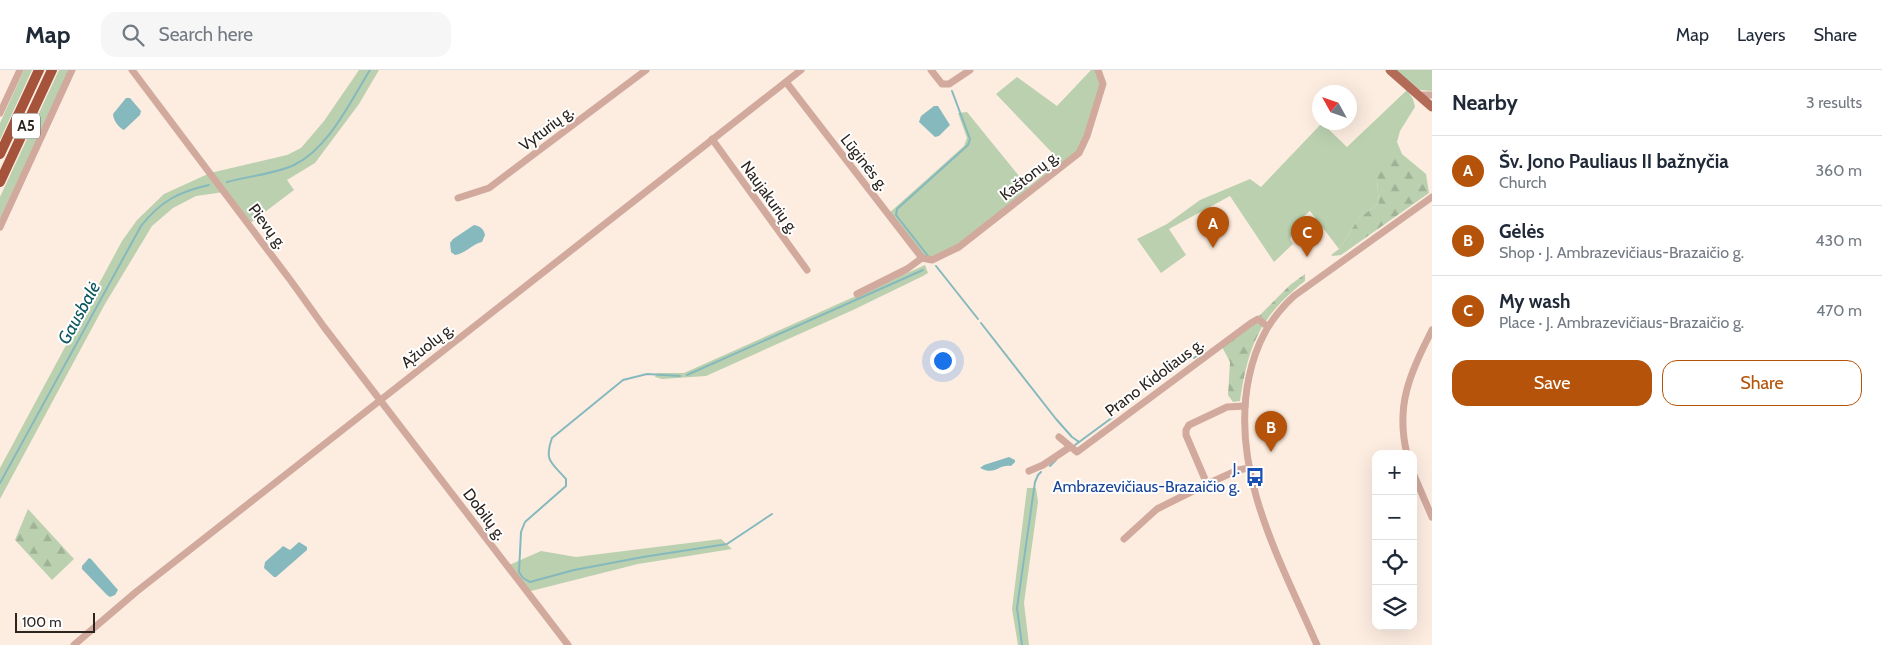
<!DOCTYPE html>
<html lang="en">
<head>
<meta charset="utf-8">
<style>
  body { margin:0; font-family:Cabin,sans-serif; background:#f6f6f7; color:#1f2937 }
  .controls { position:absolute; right:15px; bottom:15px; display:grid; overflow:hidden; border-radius:10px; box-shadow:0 5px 20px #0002 }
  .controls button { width:45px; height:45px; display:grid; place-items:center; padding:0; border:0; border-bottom:1px solid #e0e1e3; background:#fff; color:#1f2937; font:25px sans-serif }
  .compass { position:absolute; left:1312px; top:15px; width:45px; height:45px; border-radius:50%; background:#fff; box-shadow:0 5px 20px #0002; rotate:310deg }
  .scale { position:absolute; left:15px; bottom:12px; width:80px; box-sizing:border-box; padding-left:5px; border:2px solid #2c241f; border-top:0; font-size:14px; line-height:18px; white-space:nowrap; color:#2c241f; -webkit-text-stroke:4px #fff; paint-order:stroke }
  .you { position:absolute; left:942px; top:290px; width:18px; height:18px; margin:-12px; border:4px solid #fff; border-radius:50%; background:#1a73e8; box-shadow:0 0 0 8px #1a73e833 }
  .badge { display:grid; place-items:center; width:32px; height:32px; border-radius:50%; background:#b45309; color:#fff; font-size:16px; font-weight:700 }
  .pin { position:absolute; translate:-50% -41px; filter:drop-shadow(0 1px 2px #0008) }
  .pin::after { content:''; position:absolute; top:26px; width:18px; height:15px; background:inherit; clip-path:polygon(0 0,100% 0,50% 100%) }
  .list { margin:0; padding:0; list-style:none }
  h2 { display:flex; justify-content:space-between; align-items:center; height:65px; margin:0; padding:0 20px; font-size:21px }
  h2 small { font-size:16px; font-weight:400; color:#747a83 }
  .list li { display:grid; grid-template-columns:32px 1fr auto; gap:15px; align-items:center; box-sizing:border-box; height:70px; padding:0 20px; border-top:1px solid #e0e1e3 }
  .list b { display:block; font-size:19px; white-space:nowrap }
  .list p { margin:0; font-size:16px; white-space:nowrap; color:#747a83 }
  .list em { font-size:16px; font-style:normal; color:#747a83 }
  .actions { display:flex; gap:10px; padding:15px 20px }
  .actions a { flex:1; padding:11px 0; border:1px solid #b45309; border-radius:15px; text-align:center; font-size:18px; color:#b45309 }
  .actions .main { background:#b45309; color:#fff }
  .icon { flex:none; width:28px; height:28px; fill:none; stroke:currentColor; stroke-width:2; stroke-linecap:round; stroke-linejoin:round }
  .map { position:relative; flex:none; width:1432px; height:575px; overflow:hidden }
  header { display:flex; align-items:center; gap:30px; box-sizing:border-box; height:70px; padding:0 25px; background:#fff; border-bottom:1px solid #e0e1e3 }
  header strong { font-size:24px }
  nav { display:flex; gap:28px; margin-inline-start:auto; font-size:18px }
  .search { width:350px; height:45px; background:#f6f6f7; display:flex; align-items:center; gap:12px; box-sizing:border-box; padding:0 18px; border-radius:15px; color:#747a83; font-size:19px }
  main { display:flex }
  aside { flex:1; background:#fff }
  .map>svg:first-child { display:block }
  .green { fill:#bad0af }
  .forest { fill:url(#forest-firs) }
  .water { fill:#85b9be }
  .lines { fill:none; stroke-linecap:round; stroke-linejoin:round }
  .stream { stroke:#85b9be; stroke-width:2 }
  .minor { stroke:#d2a99d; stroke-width:7 }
  .major { stroke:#b36b57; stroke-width:9 }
  .highway { stroke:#a6533c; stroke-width:10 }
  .labels { text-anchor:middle; stroke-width:4; stroke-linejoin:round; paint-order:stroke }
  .shield { fill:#fff; stroke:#6b6662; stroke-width:1 }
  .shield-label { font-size:15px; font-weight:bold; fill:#2c241f }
  .street-label { font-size:16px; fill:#2c241f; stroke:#fff }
  .transit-label { font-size:16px; fill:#164399; stroke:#fff; text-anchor:end }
  .water-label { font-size:18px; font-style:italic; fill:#0c585e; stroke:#fff }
</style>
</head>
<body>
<header>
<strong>Map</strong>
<div class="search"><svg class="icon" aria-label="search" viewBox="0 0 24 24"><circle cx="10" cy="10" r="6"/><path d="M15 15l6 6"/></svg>Search here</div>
<nav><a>Map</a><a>Layers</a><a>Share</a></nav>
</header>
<main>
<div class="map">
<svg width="1432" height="575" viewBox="0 0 1432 575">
  <defs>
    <pattern id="forest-firs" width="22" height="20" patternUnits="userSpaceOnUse" patternTransform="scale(1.25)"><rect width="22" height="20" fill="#bad0af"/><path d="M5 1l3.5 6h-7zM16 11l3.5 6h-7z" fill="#a0b296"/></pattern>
  </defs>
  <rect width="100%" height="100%" fill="#fdede1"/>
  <g class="green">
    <path d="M 24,0 L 32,0 L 0,70 L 0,53 Z"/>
    <path d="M 59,0 L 69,0 L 0,149 L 0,127 Z"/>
    <path d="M 359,0 L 379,0 L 359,34 L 315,93 L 287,110 L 294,120 L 249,154 L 224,122 L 196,126 L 173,138 L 152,156 L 105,234 L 0,429 L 0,398 L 122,171 L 137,150 L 164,124 L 210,103 L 287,85 L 301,78 L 324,51 Z"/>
    <path d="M 1091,0 L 1098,0 L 1103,14 L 1079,83 L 959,177 L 927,190 L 888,144 L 964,76 L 967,68 L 958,43 L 967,42 L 1028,117 L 1060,91 L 996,24 L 1017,7 L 1057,36 Z"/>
    <path d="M 1394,0 L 1432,0 L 1432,21 L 1420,20 Z"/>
    <path d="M 1407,20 L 1413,29 L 1415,37 L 1400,61 L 1397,72 L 1402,84 L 1390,84 L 1377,111 L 1379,133 L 1359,148 L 1339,179 L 1310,141 L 1298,151 L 1290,169 L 1293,174 L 1274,192 L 1230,126 L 1169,159 L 1186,185 L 1161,203 L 1137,169 L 1167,154 L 1200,130 L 1250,109 L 1261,117 L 1322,53 L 1347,77 Z"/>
    <path d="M 925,195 L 928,203 L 923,206 L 853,240 L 706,306 L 662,309 L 655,307 L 657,303 L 684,303 Z"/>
    <path d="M 1027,418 L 1036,418 L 1038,432 L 1024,533 L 1029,575 L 1018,575 L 1012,539 Z"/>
    <path d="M 721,469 L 732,479 L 638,494 L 527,522 L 507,496 L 541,481 L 576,487 Z"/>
  </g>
  <g class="forest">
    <path d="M 1390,84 L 1402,84 L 1426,104 L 1429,123 L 1341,185 L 1333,186 L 1331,185 L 1339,179 L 1359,148 L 1379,133 L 1377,111 L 1381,92 Z"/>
    <path d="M 1305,204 L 1305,211 C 1260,246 1248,276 1240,331 L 1233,332 L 1228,325 L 1230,292 L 1221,275 L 1258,247 L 1290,215 Z"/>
    <path d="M 28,439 L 74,489 L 52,510 L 15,470 Z"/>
  </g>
  <g class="water">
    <path d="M 126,28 L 130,28 L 141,41 L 140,45 L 124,60 C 119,58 113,50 113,44 Z"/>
    <path d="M 934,36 L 938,36 L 950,55 L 939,66 L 935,67 L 919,52 L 921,46 Z"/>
    <path d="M 474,155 C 480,156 484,159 485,165 L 482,172 C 472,174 465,184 455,185 L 451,182 L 450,173 L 453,169 Z"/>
    <path d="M 1009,387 L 1015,390 L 1015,392 L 1011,396 C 998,394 996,406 980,398 L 984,395 Z"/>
    <path d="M 299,472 L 307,477 L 307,480 L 276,507 L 274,507 L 264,498 L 265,492 L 281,478 L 283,476 L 290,480 Z"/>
    <path d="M 89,488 L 91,489 L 118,520 L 115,525 L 110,527 L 107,525 L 82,499 L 82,496 Z"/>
  </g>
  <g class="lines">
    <g class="stream">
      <path d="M 227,112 C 245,107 278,103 294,95 C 329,78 350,32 370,0"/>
      <path d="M 928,186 L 896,145 L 897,139 L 968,75 L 970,69 L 952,21"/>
      <path d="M 936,196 L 978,249"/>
      <path d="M 981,253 L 1056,349 L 1072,367 L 1079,372"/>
      <path d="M 1194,288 L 1205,280"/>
      <path d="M 687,305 L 923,200"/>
      <path d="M 680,306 L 647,304 L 623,310 L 552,368 C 544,391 551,392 566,409 L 566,416 L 525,452 L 521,462 L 519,502 L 523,508 L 530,512 L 574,500 L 643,487 L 727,474 L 772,444"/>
      <path d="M 1075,375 L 1113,347"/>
      <path d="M 1050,396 L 1056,390"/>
      <path d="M 0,413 L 141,156 C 161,131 178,122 209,115"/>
      <path d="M 1022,575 L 1017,538 L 1035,412 L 1038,405 L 1041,402"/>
    </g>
    <g class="minor">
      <path d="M 132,0 L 291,211 L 324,257 L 568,575"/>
      <path d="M 931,0 L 942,14 L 949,14 L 970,0"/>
      <path d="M 786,12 L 922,188"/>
      <path d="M 1419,25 L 1432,25"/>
      <path d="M 0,43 L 20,0"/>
      <path d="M 712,69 L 807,200"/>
      <path d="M 458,128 L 489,118 L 646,0"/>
      <path d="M 0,157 L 72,0"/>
      <path d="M 922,188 L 932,190 L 959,177 L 1079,83 L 1087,66 L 1103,14 L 1098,0"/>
      <path d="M 857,224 L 907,199 L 922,188"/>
      <path d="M 1059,367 L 1077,382 L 1251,253 L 1258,249 L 1267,256"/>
      <path d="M 1407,384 C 1395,335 1410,304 1432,260"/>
      <path d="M 1029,401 L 1043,395 L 1070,377"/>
      <path d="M 1413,403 L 1432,447"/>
      <path d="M 1207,414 L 1238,400 L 1249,398"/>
      <path d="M 1124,469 L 1157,439 L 1207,414 L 1186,365 L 1186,360 L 1189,355 L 1227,337 L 1245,336"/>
      <path d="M 74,575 L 136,522 L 801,0"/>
      <path d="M 1317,575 C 1281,492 1229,401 1249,307 C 1256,274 1269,249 1294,226 L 1432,127"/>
    </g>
    <path class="major" d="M 1390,0 L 1432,37"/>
    <g class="highway">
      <path d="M 0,84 L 39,0"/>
      <path d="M 0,112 L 52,0"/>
    </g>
  </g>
  <defs>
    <g id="bus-bare" transform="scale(1.5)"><path d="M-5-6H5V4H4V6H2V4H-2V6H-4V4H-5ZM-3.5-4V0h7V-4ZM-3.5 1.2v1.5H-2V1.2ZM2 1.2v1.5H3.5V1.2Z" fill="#1a4fb4" stroke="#fff" stroke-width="2.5" paint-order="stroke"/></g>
  </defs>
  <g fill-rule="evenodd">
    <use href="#bus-bare" x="1255" y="407"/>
  </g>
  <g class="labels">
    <rect class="shield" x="12" y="43.5" width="28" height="25" rx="4"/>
    <g class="shield-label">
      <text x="26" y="61">A5</text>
    </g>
    <g class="street-label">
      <text transform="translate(546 58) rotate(-37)" y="6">Vyturių g.</text>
      <text transform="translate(865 92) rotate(52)" y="6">Lūginės g.</text>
      <text transform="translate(1029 105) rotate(-38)" y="6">Kaštonų g.</text>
      <text transform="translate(770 127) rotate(54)" y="6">Naujakurių g.</text>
      <text transform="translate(268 156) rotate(53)" y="6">Pievų g.</text>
      <text transform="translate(427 275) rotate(-38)" y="6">Ąžuolų g.</text>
      <text transform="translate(1154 307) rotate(-37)" y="6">Prano Kidoliaus g.</text>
      <text transform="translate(485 444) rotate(53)" y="6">Dobilų g.</text>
    </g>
    <g class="transit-label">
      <text x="1240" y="404">J.<tspan x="1240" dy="18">Ambrazevičiaus-Brazaičio g.</tspan></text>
    </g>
    <g class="water-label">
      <text transform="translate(79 243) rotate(-61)" y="6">Gausbalė</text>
    </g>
  </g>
</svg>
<div class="controls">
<button>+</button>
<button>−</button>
<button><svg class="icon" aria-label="locate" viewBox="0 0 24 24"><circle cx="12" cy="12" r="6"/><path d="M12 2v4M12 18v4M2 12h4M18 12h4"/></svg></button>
<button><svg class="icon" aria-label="layers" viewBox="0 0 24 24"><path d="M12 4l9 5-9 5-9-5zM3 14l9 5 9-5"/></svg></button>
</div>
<svg class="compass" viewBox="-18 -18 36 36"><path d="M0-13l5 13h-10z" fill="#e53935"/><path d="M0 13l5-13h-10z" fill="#747a83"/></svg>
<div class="scale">100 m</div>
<div class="you"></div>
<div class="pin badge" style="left:1213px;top:178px">A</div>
<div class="pin badge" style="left:1271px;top:382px">B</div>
<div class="pin badge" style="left:1307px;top:187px">C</div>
</div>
<aside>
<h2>Nearby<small>3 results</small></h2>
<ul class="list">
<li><span class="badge">A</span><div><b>Šv. Jono Pauliaus II bažnyčia</b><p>Church</p></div><em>360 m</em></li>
<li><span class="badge">B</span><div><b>Gėlės</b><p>Shop · J. Ambrazevičiaus-Brazaičio g.</p></div><em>430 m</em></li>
<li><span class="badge">C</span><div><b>My wash</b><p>Place · J. Ambrazevičiaus-Brazaičio g.</p></div><em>470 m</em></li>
</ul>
<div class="actions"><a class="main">Save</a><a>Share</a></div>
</aside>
</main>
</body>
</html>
